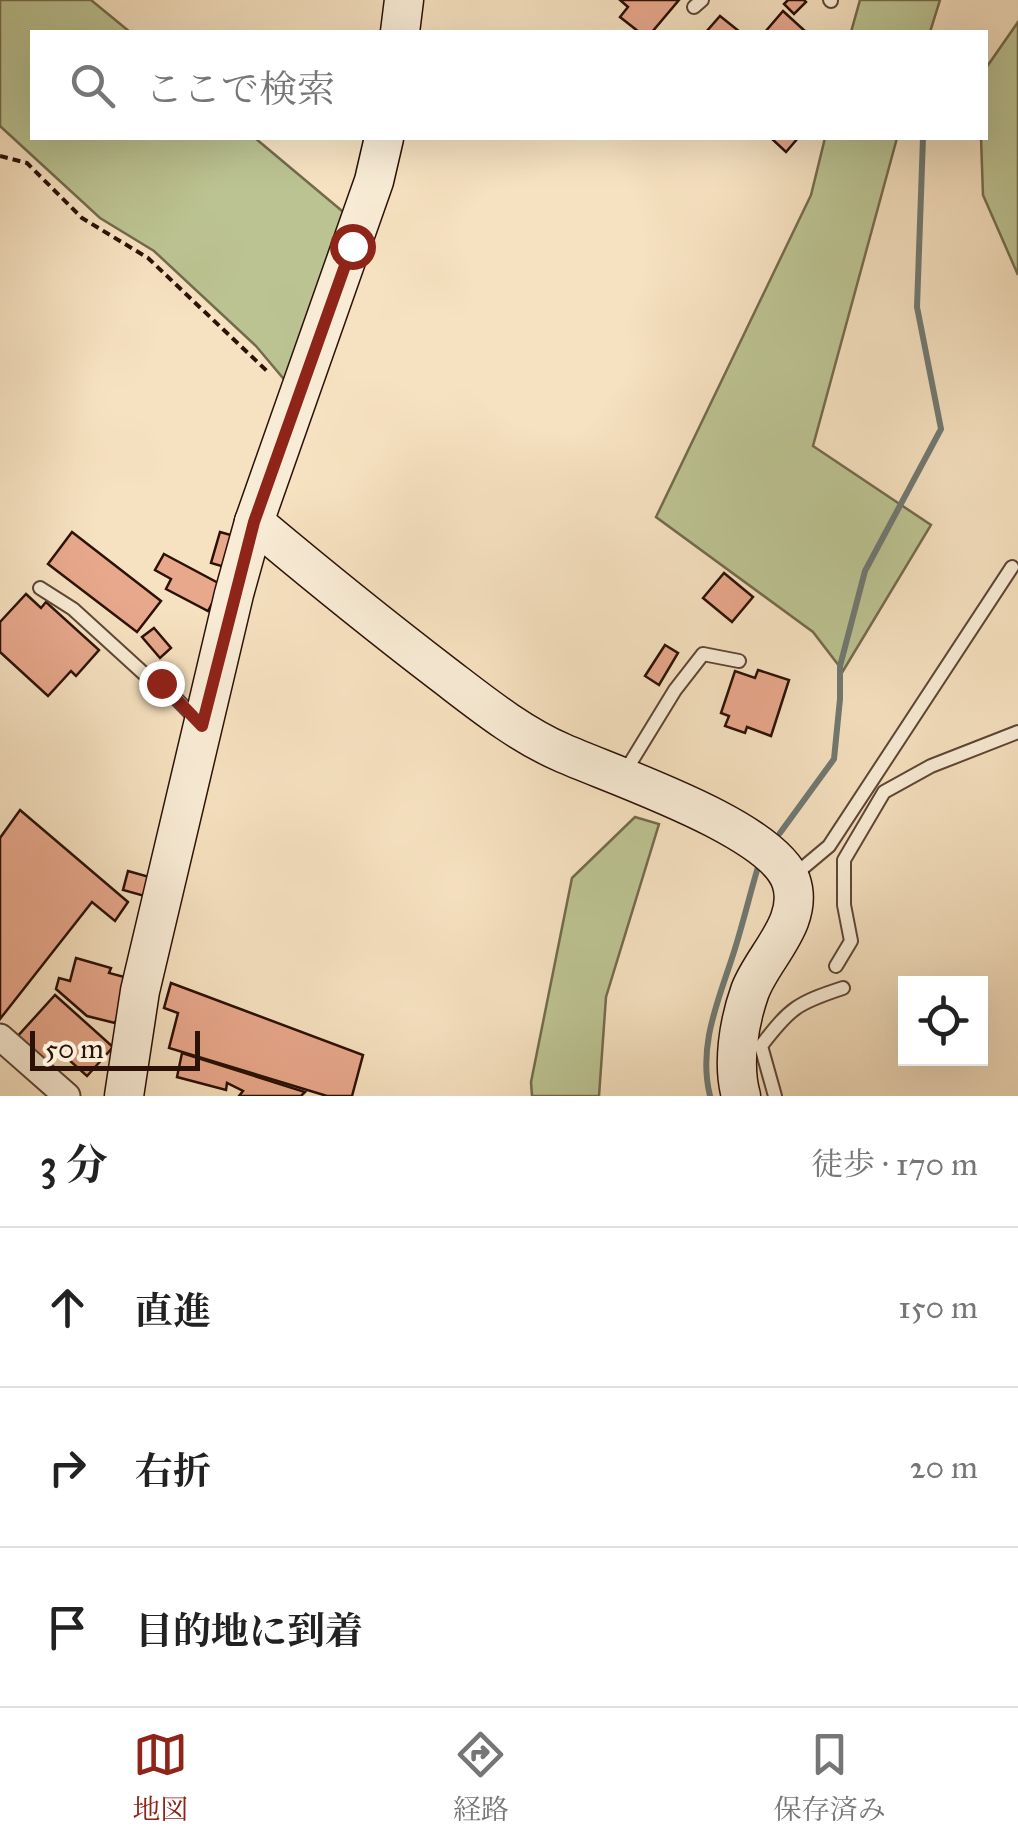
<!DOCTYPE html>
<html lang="ja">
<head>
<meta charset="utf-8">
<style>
  body { margin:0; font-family:"IM FELL Great Primer","Noto Serif JP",serif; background:#f2f2f2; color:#222 }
  .controls { position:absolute; right:30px; bottom:30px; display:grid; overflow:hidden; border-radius:0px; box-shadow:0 10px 40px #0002 }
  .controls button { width:90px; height:90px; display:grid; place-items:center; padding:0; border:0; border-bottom:2px solid #e0e0e0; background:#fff; color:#222; font:50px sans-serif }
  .scale { position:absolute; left:30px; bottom:25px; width:170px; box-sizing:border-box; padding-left:10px; border:5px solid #2c1107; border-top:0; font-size:28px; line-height:35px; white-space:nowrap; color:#2c1107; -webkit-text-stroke:8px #f9ecd6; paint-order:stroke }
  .stop { position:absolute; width:30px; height:30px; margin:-22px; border:8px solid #8f2418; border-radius:50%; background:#fff }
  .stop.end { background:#8f2418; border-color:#fff; box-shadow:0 2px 10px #0008 }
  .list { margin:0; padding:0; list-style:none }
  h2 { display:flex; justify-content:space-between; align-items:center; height:130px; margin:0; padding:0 40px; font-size:42px }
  h2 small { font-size:32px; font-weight:400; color:#767676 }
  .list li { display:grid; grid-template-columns:65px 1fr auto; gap:30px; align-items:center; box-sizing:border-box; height:160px; padding:0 40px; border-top:2px solid #e0e0e0 }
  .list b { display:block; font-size:38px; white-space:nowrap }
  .list em { font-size:32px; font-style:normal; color:#767676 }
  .icon { flex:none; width:55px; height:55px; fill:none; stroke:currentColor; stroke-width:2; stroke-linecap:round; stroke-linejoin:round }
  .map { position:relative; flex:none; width:1018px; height:1096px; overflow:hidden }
  .search { position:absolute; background:#fff; box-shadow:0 10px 40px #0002; left:30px; right:30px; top:30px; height:110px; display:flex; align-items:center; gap:25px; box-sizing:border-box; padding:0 35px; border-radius:0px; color:#767676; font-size:38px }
  .sheet { height:610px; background:#fff }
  nav { display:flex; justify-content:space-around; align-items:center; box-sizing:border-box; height:140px; border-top:2px solid #e0e0e0; background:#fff; font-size:28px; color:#767676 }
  nav a { display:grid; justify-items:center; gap:5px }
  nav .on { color:#8f2418 }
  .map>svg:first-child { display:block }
  .green { fill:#bcc392; stroke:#746a4c; stroke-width:2.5 }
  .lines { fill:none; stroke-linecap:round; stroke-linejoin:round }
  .stream { stroke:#707872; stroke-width:6 }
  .building { fill:#e8a88c; stroke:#2c1107; stroke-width:2.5 }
  .lane-casing { stroke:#5e4535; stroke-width:16 }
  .street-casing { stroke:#5e4535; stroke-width:29 }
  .secondary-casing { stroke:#2c1107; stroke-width:41 }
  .path { stroke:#2c1107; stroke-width:4; stroke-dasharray:8 5; stroke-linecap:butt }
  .lane { stroke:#f9ecd6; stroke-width:12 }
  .street { stroke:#f9ecd6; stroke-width:25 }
  .secondary { stroke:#f9ecd6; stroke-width:38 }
  .route { stroke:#8f2418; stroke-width:12 }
</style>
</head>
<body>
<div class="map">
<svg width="1018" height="1096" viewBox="0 0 1018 1096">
  <rect width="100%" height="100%" fill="#f6e1c0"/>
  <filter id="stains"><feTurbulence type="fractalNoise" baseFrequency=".002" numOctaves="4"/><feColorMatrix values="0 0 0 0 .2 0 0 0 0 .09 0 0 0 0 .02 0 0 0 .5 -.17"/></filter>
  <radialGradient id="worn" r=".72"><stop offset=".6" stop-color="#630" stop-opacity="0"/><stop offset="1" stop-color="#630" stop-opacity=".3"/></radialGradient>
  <g class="green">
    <path d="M 0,0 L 91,0 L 130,32 L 32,32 L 32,138 L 255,138 L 348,216 L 288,384 L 256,346 L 154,251 L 100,218 L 0,126 Z"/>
    <path d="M 860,0 L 940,0 L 930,32 L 851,32 Z"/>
    <path d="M 1018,22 L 1018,275 L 983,195 L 981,138 L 986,138 L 986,68 Z"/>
    <path d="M 825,138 L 897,138 L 813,446 L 931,525 L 843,671 L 813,632 L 656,517 L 811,195 Z"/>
    <path d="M 635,817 L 659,824 L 606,997 L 599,1096 L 532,1096 L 531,1082 L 572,878 Z"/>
  </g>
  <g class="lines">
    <g class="stream">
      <path d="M 780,833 L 834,759 L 840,699 L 840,666 L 865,571 L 941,429 L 917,307 L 923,138"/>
      <path d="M 710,1096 C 698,1047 717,1004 732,958 C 742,928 749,897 758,867"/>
    </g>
  </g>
  <g class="building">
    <path d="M 620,0 L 679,0 L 652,32 L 639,32 L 620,17 L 628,7 Z"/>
    <path d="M 788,0 L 804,0 L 806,2 L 794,14 L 784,4 Z"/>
    <path d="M 783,11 L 806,32 L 765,32 Z"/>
    <path d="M 720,16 L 740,32 L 706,32 Z"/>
    <path d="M 771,138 L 798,138 L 786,152 Z"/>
    <path d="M 72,532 L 161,601 L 137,632 L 48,564 Z"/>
    <path d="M 220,532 L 238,537 L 228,568 L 211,563 Z"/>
    <path d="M 164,554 L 222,585 L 208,611 L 166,589 L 171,579 L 155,570 Z"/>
    <path d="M 724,573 L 753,597 L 732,622 L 703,598 Z"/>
    <path d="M 26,594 L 41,608 L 46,602 L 99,650 L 76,676 L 71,671 L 48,696 L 0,652 L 0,622 Z"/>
    <path d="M 154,628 L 171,648 L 160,658 L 142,637 Z"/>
    <path d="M 665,645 L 678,653 L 659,685 L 645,676 Z"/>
    <path d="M 758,670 L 789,680 L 771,736 L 747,727 L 745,733 L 725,726 L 729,716 L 721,713 L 735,671 L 755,678 Z"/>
    <path d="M 20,810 L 128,902 L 115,921 L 92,902 L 0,1019 L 0,838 Z"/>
    <path d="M 128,871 L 153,878 L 148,897 L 123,890 Z"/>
    <path d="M 76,958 L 111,968 L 109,973 L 132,979 L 115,1023 L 87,1016 L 56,989 L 59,978 L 70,981 Z"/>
    <path d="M 171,983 L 363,1055 L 352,1096 L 327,1096 L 169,1048 L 178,1013 L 164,1008 Z"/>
    <path d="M 55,995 L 113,1047 L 87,1076 L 58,1050 L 45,1064 L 16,1038 Z"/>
    <path d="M 182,1053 L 305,1092 L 301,1096 L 239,1096 L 243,1091 L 227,1083 L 226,1090 L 177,1077 Z"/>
  </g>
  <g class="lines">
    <g class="lane-casing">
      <g id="lane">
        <path d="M 830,0 L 831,1"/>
        <path d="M 694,7 L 702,0"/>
        <path d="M 40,588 L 73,609 L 152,681 L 161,683 L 197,720"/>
        <path d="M 623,775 L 675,690 L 703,654 L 739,661"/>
        <path d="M 792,877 L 829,846 L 1012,567"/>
        <path d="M 836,966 L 851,941 L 844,905 L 844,860 L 884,792 L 931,766 L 1018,732"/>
        <path d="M 775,1096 L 761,1046 C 790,1008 797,1003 843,988"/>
      </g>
    </g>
    <g class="street-casing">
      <path id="street" d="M 0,1037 L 67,1096"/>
    </g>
    <g class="secondary-casing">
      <g id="secondary">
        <path d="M 400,32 L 404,0"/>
        <path d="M 254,522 C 316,574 379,625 443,674 C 481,703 519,734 563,753 C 615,776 772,828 791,881 C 805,922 763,956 750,991 C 739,1022 732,1064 741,1096"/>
        <path d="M 124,1096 L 140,991 L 234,594 L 254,522 L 374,181 L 384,138"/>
      </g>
    </g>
    <path class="path" d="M 0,156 L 27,163 L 82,218 L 148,258 L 268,372"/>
    <use href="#lane" class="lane"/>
    <use href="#street" class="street"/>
    <use href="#secondary" class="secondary"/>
  </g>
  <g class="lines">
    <path class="route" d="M 161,683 L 202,726 L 254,522 L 352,246"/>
  </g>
  <rect width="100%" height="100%" filter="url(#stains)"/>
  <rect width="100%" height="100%" fill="url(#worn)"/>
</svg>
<div class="controls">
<button><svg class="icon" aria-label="locate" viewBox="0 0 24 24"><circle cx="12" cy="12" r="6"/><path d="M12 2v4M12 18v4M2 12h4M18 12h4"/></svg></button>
</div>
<div class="scale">50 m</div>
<div class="stop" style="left:352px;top:246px"></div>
<div class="stop end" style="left:161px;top:683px"></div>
<div class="search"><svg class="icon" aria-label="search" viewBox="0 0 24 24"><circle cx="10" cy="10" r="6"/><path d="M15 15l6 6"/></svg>ここで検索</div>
</div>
<section class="sheet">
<h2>3 分<small>徒歩 · 170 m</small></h2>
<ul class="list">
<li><svg class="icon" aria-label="ahead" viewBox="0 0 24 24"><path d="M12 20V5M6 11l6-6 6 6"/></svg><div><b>直進</b></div><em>150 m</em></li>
<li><svg class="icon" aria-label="right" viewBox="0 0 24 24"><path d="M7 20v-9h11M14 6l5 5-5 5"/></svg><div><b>右折</b></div><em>20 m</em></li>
<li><svg class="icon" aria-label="arrive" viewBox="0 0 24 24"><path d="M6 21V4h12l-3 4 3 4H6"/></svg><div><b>目的地に到着</b></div></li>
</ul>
</section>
<nav>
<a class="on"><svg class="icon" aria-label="map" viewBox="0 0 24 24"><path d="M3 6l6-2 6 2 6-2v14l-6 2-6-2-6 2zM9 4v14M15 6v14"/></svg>地図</a>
<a><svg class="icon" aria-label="directions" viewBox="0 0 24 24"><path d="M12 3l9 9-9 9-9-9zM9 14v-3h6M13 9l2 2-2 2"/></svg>経路</a>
<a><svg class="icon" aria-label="saved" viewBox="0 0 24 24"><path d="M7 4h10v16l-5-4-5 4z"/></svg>保存済み</a>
</nav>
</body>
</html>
